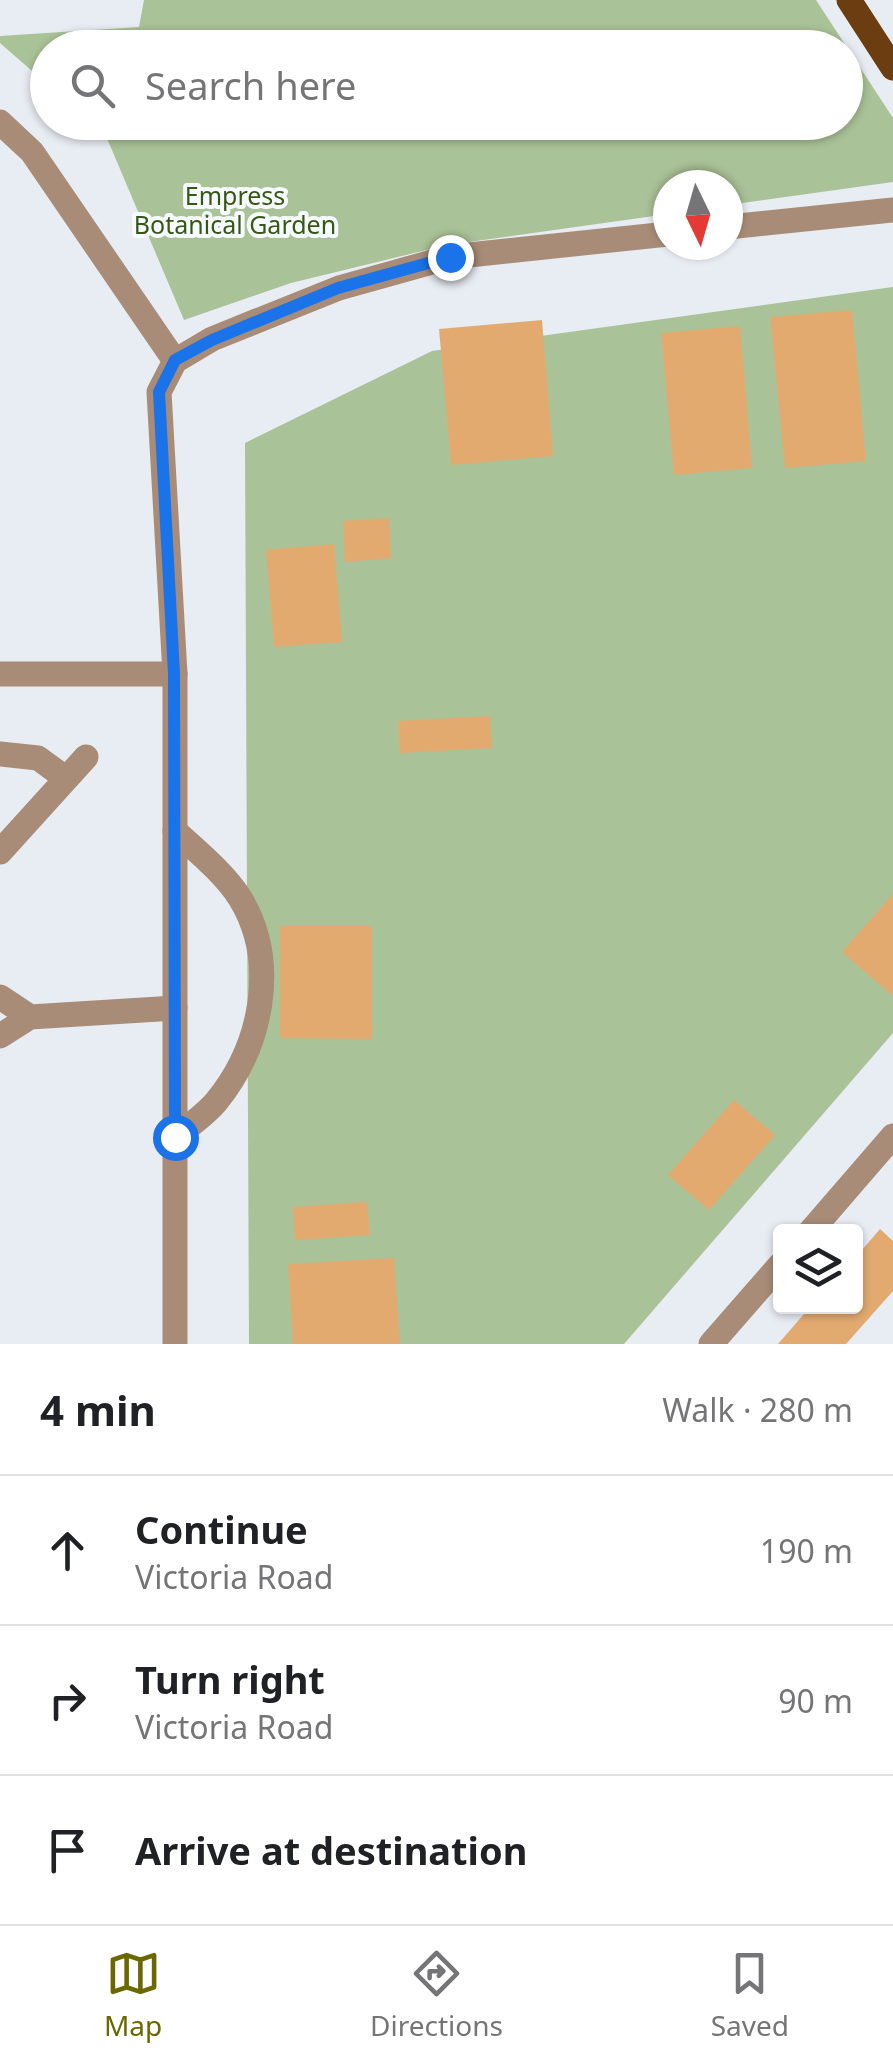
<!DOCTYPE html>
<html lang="en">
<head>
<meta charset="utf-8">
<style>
  body { margin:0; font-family:"Noto Sans",sans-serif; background:#f6f6f6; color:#202124 }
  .controls { position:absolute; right:30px; bottom:30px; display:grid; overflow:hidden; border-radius:10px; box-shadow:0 2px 8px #0004 }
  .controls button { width:90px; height:90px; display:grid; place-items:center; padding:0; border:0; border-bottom:2px solid #e0e0e0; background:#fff; color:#202124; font:50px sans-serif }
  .compass { position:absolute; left:653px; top:170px; width:90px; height:90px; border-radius:50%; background:#fff; box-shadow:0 2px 8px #0004; rotate:175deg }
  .stop { position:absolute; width:30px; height:30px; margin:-22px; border:8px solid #1a73e8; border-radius:50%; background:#fff }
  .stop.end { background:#1a73e8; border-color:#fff; box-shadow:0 2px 10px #0008 }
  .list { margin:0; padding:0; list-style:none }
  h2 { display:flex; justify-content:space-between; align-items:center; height:130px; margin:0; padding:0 40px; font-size:42px }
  h2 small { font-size:32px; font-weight:400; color:#757577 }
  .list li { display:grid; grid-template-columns:65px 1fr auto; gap:30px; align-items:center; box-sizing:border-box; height:150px; padding:0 40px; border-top:2px solid #e0e0e0 }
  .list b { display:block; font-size:38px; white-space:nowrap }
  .list p { margin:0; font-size:32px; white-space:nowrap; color:#757577 }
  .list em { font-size:32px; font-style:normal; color:#757577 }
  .icon { flex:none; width:55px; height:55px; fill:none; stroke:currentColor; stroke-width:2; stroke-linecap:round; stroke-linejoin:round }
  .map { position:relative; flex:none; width:893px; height:1344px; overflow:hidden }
  .search { position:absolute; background:#fff; box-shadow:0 2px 8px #0004; left:30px; right:30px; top:30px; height:110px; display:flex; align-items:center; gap:25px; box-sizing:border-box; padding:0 35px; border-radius:55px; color:#757577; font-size:38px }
  .sheet { height:580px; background:#fff }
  nav { display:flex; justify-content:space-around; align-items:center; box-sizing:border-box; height:140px; border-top:2px solid #e0e0e0; background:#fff; font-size:28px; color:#757577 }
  nav a { display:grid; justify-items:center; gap:5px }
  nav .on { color:#6c6800 }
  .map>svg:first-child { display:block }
  .green { fill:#aac297 }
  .building { fill:#e3aa70 }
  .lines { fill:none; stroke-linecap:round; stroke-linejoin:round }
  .minor { stroke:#a88c77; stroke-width:25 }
  .major { stroke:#6b3d11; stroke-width:25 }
  .route { stroke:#1a73e8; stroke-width:12 }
  .labels { text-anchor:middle; stroke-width:8; stroke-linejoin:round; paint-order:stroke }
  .park-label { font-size:25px; fill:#375812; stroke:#f6faff }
</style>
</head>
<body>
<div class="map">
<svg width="893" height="1344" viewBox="0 0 893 1344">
  <rect width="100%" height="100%" fill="#e8ecf3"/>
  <g class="green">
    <path d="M 144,0 L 816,0 L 893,118 L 893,182 L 728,205 L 728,185 L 668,185 L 668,214 L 447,245 L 291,283 L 184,320 L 106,136 L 91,123 L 846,122 L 846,48 L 48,48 L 47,84 L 0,43 L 0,36 L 139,27 Z"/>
    <path d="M 893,287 L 893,1033 L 624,1344 L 249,1344 L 245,443 L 432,351 Z"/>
  </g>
  <g class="building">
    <path d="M 852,310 L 866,461 L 785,468 L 770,317 Z"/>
    <path d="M 542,320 L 553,456 L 451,465 L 439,329 Z"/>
    <path d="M 740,326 L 752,468 L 674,475 L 661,333 Z"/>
    <path d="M 389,518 L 391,558 L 345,562 L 343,521 Z"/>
    <path d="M 334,544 L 342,642 L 274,647 L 266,550 Z"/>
    <path d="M 490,716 L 492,748 L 400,753 L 398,721 Z"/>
    <path d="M 893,894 L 893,996 L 842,952 Z"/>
    <path d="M 280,926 L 372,926 L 372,1039 L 280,1038 Z"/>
    <path d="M 734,1100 L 775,1135 L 709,1210 L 668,1175 Z"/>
    <path d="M 367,1202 L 370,1235 L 295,1240 L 293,1207 Z"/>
    <path d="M 880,1229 L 893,1241 L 893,1291 L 846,1344 L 778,1344 L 811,1306 L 856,1306 L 856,1257 Z"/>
    <path d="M 394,1258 L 400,1344 L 293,1344 L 288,1264 Z"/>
  </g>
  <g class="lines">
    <g class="minor">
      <path d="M 0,122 L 32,152 L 175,361"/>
      <path d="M 728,227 L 893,210"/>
      <path d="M 0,674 L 175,674"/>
      <path d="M 0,754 L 38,758 L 64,777"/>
      <path d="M 175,831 C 197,851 224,873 240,898 C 279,962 262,1046 216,1102 C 205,1115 189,1126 175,1137"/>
      <path d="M 0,852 L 86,757"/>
      <path d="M 0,997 L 30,1017"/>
      <path d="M 0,1036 L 30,1017 L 175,1008"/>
      <path d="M 810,1232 L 893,1136"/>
      <path d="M 175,1344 L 175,674 L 159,392 L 175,361 L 212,339 L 339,288 L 450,257 L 668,234"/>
      <path d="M 711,1344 L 780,1265"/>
    </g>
    <path class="major" d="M 849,0 L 893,68"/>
  </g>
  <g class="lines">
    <path class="route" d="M 175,1137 L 174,674 L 159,392 L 175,360 L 212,340 L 338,288 L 450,257"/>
  </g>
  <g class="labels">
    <g class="park-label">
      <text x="235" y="205">Empress<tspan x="235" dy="29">Botanical Garden</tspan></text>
    </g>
  </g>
</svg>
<div class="controls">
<button><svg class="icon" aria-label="layers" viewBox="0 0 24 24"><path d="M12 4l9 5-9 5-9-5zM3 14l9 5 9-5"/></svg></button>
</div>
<svg class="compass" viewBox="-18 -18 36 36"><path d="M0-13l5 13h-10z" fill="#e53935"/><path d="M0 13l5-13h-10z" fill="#757577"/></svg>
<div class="stop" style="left:175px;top:1137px"></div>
<div class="stop end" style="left:450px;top:257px"></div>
<div class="search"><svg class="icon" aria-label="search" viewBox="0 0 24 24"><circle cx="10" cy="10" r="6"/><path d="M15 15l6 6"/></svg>Search here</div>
</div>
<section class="sheet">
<h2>4 min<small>Walk · 280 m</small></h2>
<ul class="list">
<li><svg class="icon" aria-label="ahead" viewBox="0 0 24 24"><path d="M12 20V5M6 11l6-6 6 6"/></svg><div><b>Continue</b><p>Victoria Road</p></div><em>190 m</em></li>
<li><svg class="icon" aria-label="right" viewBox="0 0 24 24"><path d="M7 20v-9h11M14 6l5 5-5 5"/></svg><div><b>Turn right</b><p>Victoria Road</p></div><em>90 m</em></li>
<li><svg class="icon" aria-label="arrive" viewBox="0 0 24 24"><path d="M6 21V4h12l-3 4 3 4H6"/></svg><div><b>Arrive at destination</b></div></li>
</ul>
</section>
<nav>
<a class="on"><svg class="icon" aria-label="map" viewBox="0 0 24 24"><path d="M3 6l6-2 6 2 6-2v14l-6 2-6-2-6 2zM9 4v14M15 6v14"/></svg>Map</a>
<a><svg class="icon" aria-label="directions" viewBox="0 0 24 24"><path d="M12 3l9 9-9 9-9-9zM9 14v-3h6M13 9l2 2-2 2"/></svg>Directions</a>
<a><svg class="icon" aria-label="saved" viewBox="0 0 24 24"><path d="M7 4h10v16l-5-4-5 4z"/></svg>Saved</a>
</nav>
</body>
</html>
